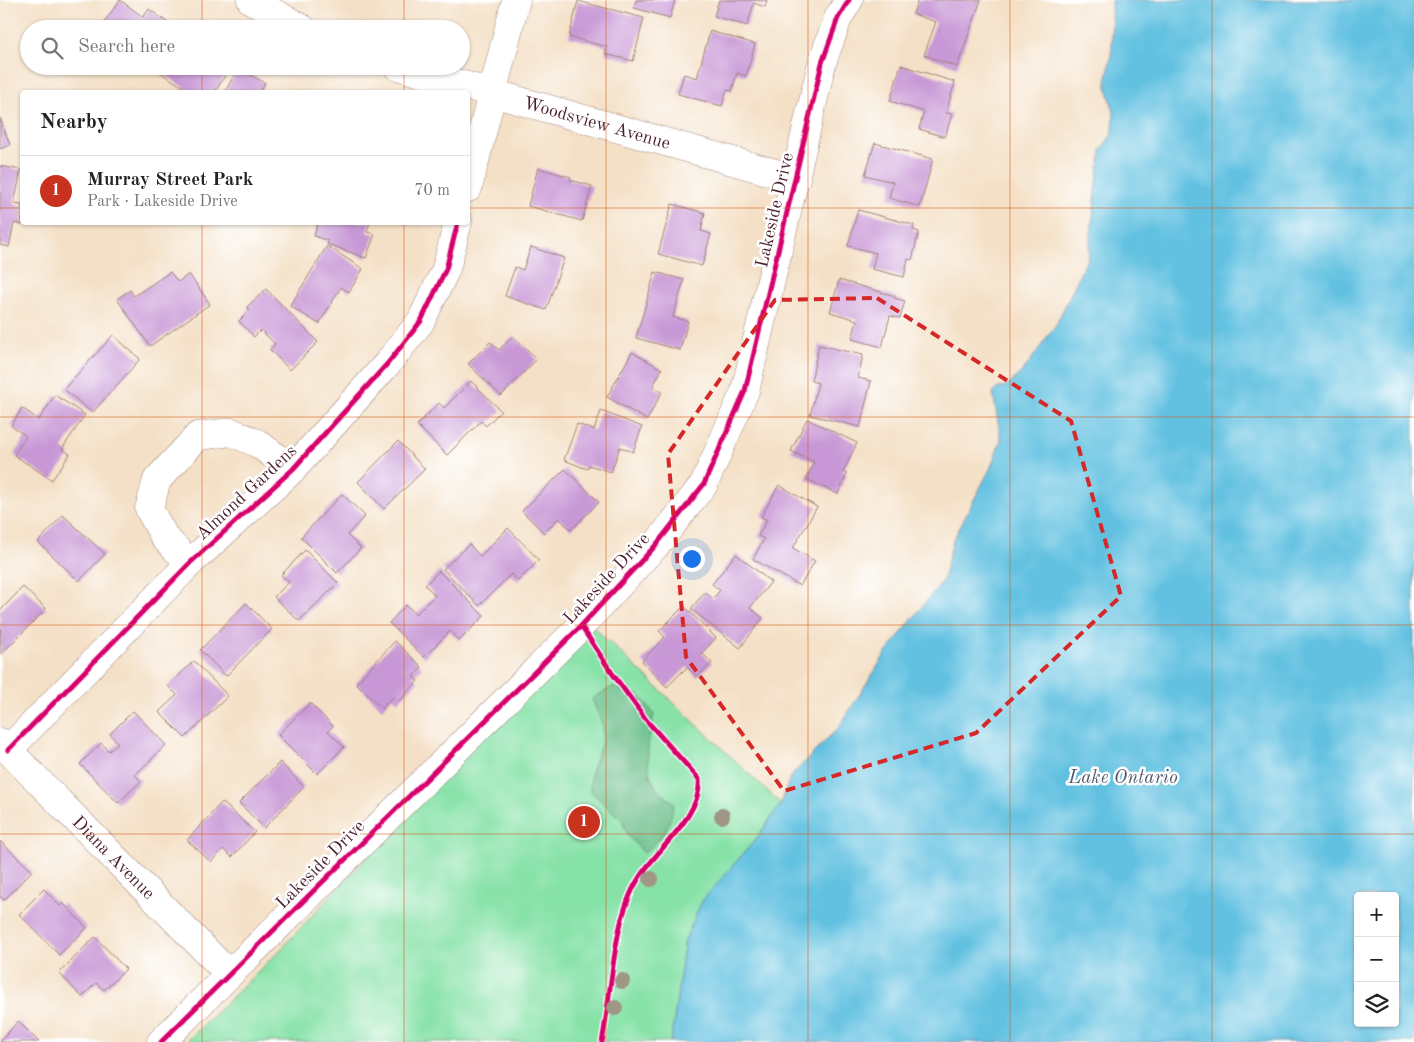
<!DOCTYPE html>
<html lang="en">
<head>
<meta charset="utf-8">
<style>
  body { margin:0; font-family:"Old Standard TT",serif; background:#f2f2f2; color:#222 }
  .controls { position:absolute; right:15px; bottom:15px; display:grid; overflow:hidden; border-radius:5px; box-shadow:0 1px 4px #0004 }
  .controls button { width:45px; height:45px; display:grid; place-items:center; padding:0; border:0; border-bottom:1px solid #e0e0e0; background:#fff; color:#222; font:25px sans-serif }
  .you { position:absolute; left:691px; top:558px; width:18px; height:18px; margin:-12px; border:4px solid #fff; border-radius:50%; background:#1a73e8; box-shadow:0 0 0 8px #1a73e833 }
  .badge { display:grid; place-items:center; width:32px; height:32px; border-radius:50%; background:#c8321e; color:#fff; font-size:16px; font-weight:700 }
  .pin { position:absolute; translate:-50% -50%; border:2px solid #fff; box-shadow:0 1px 5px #0006 }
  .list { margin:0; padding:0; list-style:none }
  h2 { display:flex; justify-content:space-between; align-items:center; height:65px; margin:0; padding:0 20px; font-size:21px }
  h2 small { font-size:16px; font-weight:400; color:#767676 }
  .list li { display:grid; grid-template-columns:32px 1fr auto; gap:15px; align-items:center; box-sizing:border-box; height:70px; padding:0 20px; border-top:1px solid #e0e0e0 }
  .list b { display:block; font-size:19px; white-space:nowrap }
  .list p { margin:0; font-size:16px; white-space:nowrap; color:#767676 }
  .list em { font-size:16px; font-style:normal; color:#767676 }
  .icon { flex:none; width:28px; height:28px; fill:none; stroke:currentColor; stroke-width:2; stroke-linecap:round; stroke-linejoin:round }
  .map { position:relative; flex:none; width:1414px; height:1042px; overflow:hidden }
  .search { position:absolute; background:#fff; box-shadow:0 1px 4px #0004; left:20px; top:20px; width:450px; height:55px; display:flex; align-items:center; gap:12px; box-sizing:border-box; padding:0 18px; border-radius:28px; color:#767676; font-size:19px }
  .panel { position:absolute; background:#fff; box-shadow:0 1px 4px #0004; left:20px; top:90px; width:450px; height:135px; border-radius:5px }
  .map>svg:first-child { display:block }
  .green { fill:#87e2a8; stroke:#68806a }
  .forest { fill:#6dc08c; stroke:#5c705c }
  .water { fill:#62c1e1; stroke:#567086; fill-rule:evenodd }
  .building { fill:#c897d6 }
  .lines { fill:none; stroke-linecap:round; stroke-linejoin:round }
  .street-casing { stroke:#9f8078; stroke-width:29 }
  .street { stroke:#fff; stroke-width:28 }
  .cycleway-casing { stroke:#fff; stroke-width:8 }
  .cycleway { stroke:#d6006c; stroke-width:5 }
  .tree { fill:#a09685 }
  .marked { fill:none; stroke:#d62828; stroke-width:4; stroke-dasharray:10 6; stroke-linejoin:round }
  .grid { fill:none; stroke:#d8530f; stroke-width:1; stroke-opacity:0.55 }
  .labels { text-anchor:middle; stroke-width:5; stroke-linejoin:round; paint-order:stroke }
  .street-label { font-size:18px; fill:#4a1f2b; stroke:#fff }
  .water-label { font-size:19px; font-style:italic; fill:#52586b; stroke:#fff }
</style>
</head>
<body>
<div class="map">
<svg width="1414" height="1042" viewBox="0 0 1414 1042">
  <rect width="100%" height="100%" fill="#fff"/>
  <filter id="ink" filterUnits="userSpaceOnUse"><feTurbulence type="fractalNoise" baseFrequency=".02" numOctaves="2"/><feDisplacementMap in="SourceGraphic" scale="10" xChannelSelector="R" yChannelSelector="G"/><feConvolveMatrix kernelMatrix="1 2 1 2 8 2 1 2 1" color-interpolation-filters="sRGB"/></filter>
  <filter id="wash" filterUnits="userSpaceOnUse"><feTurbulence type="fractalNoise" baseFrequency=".0096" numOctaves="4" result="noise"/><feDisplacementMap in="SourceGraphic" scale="20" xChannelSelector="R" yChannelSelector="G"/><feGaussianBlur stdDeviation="1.12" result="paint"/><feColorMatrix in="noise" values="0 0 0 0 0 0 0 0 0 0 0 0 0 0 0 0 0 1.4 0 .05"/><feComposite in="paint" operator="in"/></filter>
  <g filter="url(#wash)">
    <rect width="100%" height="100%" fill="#f4e0c6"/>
    <path class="green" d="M 588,622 L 781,804 L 756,839 L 702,902 L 685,940 L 671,1042 L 186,1042 L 281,949 Z"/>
    <path class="forest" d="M 612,687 L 639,695 L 654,714 C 649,736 641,772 659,791 C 663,795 669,799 674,803 C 669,828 664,837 644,853 L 628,836 L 622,820 L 590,791 L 591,772 L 602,742 L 603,725 L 592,699 Z"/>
    <path class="water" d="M 1111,0 L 1414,0 L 1414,1042 L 671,1042 L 685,940 L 702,901 L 756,839 L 781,804 L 790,777 L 839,727 L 886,653 L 943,580 L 953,540 L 990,469 L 1001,440 L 993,393 L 996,389 L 1009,385 L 1026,367 L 1057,323 L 1088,257 L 1101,151 L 1113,132 L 1114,113 L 1106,83 L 1112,49 ZM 1358,896 L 1395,896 L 1395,1023 L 1358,1023 Z"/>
    <g id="blocks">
      <g class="building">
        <path d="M 120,0 L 143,17 L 149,9 L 171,25 L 168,29 L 99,29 Z"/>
        <path d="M 636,0 L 675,0 L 670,18 L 634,8 Z"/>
        <path d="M 719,0 L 767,0 L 765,7 L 754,3 L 747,26 L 714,16 Z"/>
        <path d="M 918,0 L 981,0 L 957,67 L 924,55 L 936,22 L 913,14 Z"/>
        <path d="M 578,1 L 644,18 L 633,61 L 605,54 L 607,47 L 569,37 Z"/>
        <path d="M 710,31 L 755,44 L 746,76 L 737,73 L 732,91 L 727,90 L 722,106 L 678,94 L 684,74 L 697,78 Z"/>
        <path d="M 901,65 L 955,82 L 946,113 L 952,114 L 945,137 L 919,129 L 924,112 L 890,101 Z"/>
        <path d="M 150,66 L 231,66 L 215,92 L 191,92 Z"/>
        <path d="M 238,68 L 265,83 L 260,92 L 225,92 Z"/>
        <path d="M 0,118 L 10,145 L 0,149 Z"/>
        <path d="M 875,143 L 933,159 L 920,207 L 889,198 L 893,182 L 865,175 Z"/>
        <path d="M 0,166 L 21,170 L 14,204 L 22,205 L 22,225 L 14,223 L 9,247 L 0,245 Z"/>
        <path d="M 538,168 L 571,177 L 570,180 L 592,186 L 582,221 L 528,206 Z"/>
        <path d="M 672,204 L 705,213 L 701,231 L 711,234 L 702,266 L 658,254 Z"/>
        <path d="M 858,210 L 914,225 L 913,230 L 919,232 L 912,260 L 908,259 L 904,277 L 872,269 L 876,253 L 848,246 Z"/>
        <path d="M 318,222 L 370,222 L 367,232 L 375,234 L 366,258 L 327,244 L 328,241 L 314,236 Z"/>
        <path d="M 327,246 L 363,269 L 349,292 L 341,287 L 319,324 L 290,306 Z"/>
        <path d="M 531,247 L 564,258 L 546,310 L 505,296 L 515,267 L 523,270 Z"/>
        <path d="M 170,272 L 178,282 L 189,274 L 210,304 L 150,346 L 117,299 L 130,290 L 134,296 Z"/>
        <path d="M 655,272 L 684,280 L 673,317 L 688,321 L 680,350 L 636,338 Z"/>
        <path d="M 839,280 L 895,296 L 894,298 L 905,301 L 900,318 L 890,316 L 882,347 L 852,339 L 857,320 L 830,312 Z"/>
        <path d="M 266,289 L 318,342 L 290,370 L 270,350 L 275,344 L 261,330 L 254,337 L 239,321 L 250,310 L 247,307 Z"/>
        <path d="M 113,335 L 140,359 L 92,413 L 64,389 Z"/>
        <path d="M 513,336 L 537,359 L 501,396 L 468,364 L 490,342 L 499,350 Z"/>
        <path d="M 819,345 L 863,355 L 858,378 L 871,381 L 860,427 L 810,415 L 818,383 L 811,381 Z"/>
        <path d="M 632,352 L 662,369 L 653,386 L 662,392 L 647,420 L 607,397 Z"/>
        <path d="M 471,381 L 501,411 L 486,426 L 481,421 L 447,455 L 417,425 L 439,403 L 444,408 Z"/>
        <path d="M 55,395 L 85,415 L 62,449 L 70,454 L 52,480 L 14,455 L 26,436 L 11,426 L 22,408 L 39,420 Z"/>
        <path d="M 601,411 L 642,427 L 633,452 L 620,447 L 611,472 L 589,465 L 587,469 L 564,460 L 577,424 L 594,430 Z"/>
        <path d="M 807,419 L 857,443 L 843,472 L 847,474 L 838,494 L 806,479 L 814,462 L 791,451 Z"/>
        <path d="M 398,441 L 425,469 L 384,509 L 358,482 Z"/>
        <path d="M 565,469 L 599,502 L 571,530 L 559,518 L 544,533 L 522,511 Z"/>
        <path d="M 779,485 L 817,507 L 793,548 L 815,561 L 800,586 L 753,559 L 764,539 L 758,536 L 767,520 L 761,517 Z"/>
        <path d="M 342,494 L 365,516 L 347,535 L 361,548 L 337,573 L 301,537 Z"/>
        <path d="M 63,515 L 105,554 L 79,581 L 38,542 Z"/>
        <path d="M 508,528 L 539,560 L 518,581 L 511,574 L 479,606 L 443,569 L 469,544 L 480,556 Z"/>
        <path d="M 305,550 L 338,583 L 299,621 L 274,597 L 289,582 L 281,575 Z"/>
        <path d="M 736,554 L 771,582 L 750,608 L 763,618 L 740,648 L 691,609 L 705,592 L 713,599 L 720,590 L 712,584 Z"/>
        <path d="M 439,571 L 484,616 L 459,641 L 450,631 L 424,657 L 389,623 L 406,605 L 416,614 L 435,595 L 425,585 Z"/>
        <path d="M 23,587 L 46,609 L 1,654 L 0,611 Z"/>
        <path d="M 246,603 L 272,629 L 226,676 L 200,650 Z"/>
        <path d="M 684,606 L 716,638 L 702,653 L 712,663 L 697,677 L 687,667 L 667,687 L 642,661 L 665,637 L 659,631 Z"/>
        <path d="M 395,641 L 422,667 L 413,677 L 418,681 L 398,702 L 393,697 L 382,709 L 356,683 Z"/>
        <path d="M 194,661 L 228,696 L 185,738 L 159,712 L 177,695 L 168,686 Z"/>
        <path d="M 310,703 L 333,726 L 328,731 L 344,747 L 317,774 L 278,735 Z"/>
        <path d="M 133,711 L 166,745 L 135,775 L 141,781 L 118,803 L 80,764 L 101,743 L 109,751 L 118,743 L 110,734 Z"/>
        <path d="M 280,762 L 304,787 L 264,828 L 239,803 Z"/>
        <path d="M 222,802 L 255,832 L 232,857 L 223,849 L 211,862 L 187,840 Z"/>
        <path d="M 0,841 L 32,871 L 4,900 L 0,896 Z"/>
        <path d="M 44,889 L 60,906 L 63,903 L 87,928 L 59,955 L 19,914 Z"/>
        <path d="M 95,937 L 126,969 L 104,990 L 96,983 L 82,997 L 59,973 Z"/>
        <path d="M 18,1021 L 39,1042 L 0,1042 Z"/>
      </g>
    </g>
  </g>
  <g filter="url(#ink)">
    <use href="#blocks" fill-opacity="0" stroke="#9f8078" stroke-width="1"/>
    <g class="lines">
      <g class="street-casing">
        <g id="street">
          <path d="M 251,0 L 303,29"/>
          <path id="s1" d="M 397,66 L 796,179"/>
          <path d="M 468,188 L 516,0"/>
          <path d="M 190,563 L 165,538 L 149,509 L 157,480 L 198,436 L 231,432 L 257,443 L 293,469"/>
          <path id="s2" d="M 0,742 L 228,973"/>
          <path d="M 8,750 L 190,563 L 293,469 L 388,363 L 421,321 L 446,269 L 458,222"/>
          <path d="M 161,1042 L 581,626 L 656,545 L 704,484 L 745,391 L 822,63 L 838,18 L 849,0"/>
        </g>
      </g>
      <use href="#street" class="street"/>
      <g class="cycleway-casing">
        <g id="cycleway">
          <path d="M 581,626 L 612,673 L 647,721 L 699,779 C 703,814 657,849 639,878 C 612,919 612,994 602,1042"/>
          <path d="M 8,750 L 190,563 L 293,469 L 388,363 L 421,321 L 446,269 L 458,222"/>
          <path d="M 161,1042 L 581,626 L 656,545 L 704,484 L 745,391 L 822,63 L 838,18 L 849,0"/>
        </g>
      </g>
      <use href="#cycleway" class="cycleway"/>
    </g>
    <g class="tree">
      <circle cx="722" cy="816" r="8"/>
      <circle cx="651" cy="879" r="8"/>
      <circle cx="622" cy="981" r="8"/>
      <circle cx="615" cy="1008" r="8"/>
    </g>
  </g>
  <path class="marked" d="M 877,298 L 1071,421 L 1121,596 L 976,733 L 784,791 L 686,657 L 668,454 L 775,300 Z"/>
  <path class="grid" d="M 202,0 L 202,29M 404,0 L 404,29M 606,0 L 606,1042M 808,0 L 808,1042M 1010,0 L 1010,1042M 1212,0 L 1212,1042M 202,66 L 202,92M 404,66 L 404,92M 0,208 L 22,208M 468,208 L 1414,208M 202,222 L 202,1042M 404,222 L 404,1042M 0,417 L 1414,417M 0,625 L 1414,625M 0,834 L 1414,834"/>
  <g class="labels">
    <g class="street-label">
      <text dy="6" stroke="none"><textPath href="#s1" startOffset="208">Woodsview Avenue</textPath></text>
      <text transform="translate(774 210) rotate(-77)" y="6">Lakeside Drive</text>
      <text transform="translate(246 492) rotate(-43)" y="6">Almond Gardens</text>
      <text transform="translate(606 578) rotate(-47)" y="6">Lakeside Drive</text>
      <text dy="6" stroke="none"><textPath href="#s2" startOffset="162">Diana Avenue</textPath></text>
      <text transform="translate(320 864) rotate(-45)" y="6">Lakeside Drive</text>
    </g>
    <g class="water-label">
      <text x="1123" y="783">Lake Ontario</text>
    </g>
  </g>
</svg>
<div class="controls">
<button>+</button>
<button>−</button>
<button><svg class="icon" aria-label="layers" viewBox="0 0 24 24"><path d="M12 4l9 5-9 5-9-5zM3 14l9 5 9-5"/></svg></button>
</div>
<div class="you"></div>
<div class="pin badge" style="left:584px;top:822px">1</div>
<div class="search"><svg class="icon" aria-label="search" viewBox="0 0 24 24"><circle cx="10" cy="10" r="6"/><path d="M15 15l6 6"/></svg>Search here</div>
<section class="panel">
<h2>Nearby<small></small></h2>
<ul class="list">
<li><span class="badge">1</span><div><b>Murray Street Park</b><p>Park · Lakeside Drive</p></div><em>70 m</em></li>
</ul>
</section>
</div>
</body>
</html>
